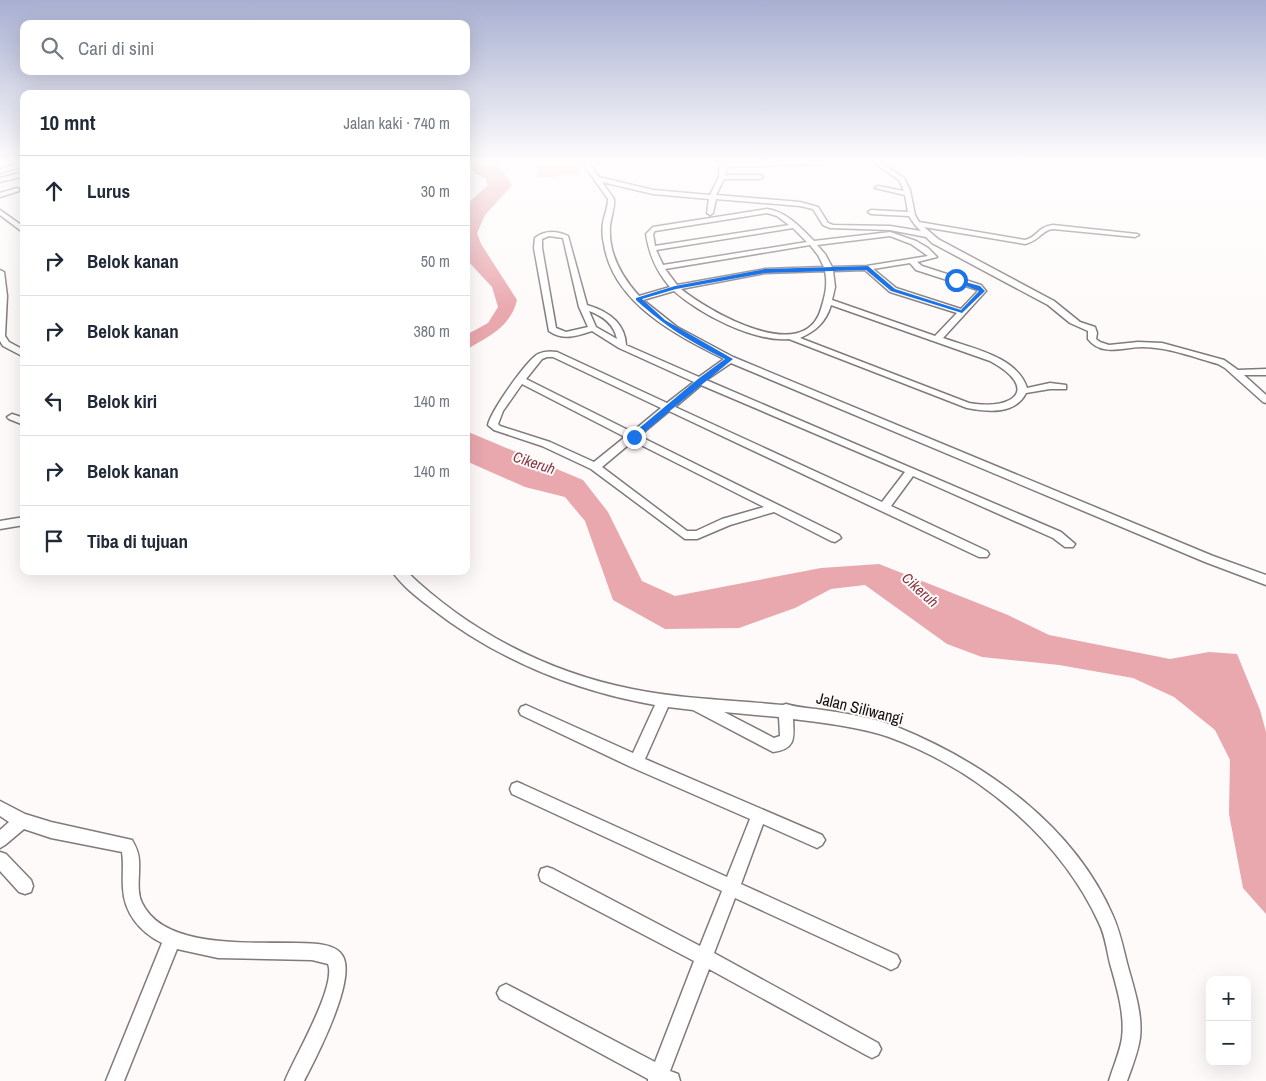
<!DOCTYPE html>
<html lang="id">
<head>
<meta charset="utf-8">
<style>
  body { margin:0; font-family:"Archivo Narrow",sans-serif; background:#f6f6f7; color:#1f2937 }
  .controls { position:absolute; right:15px; bottom:15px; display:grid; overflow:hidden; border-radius:10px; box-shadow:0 5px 20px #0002 }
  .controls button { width:45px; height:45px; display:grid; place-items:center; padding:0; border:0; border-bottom:1px solid #e0e1e3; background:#fff; color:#1f2937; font:25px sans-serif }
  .stop { position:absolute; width:15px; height:15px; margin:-11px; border:4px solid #1a73e8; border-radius:50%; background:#fff }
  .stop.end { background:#1a73e8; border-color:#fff; box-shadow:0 1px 5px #0008 }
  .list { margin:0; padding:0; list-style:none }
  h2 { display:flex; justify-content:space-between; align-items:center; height:65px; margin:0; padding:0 20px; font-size:21px }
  h2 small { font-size:16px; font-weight:400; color:#747a83 }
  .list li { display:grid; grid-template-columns:32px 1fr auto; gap:15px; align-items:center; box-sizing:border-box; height:70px; padding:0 20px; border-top:1px solid #e0e1e3 }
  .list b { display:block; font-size:19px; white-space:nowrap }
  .list em { font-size:16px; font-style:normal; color:#747a83 }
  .icon { flex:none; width:28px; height:28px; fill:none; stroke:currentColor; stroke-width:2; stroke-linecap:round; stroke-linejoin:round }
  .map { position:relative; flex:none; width:1266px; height:1081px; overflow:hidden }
  .search { position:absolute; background:#fff; box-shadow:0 5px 20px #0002; left:20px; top:20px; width:450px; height:55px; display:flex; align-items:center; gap:12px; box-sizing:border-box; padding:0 18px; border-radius:10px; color:#747a83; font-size:19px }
  .panel { position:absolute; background:#fff; box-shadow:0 5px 20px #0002; left:20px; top:90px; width:450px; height:485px; border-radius:10px }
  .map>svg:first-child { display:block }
  .green { fill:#f9c8cc }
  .water { fill:#e9a7ae }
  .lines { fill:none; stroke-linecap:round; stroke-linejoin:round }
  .minor-casing { stroke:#82797a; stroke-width:3 }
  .minor { fill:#fff; fill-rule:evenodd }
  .route { fill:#1a73e8 }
  .labels { text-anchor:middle; stroke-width:4; stroke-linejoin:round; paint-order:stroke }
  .water-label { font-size:15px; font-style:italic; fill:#863744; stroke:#fefafa }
  .near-street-label { font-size:16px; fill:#151111; stroke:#fefafa }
</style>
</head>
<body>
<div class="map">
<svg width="1266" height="1081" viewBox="0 0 1266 1081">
  <rect width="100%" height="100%" fill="#fefafa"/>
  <path class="green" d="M 533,161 L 576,161 L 581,174 L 539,178 Z"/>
  <g class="water">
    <path d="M 469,161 L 496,161 L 512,185 L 485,215 L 477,233 L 481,244 L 517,300 C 510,328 489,336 466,350 L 466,335 L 488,323 L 498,307 L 492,287 L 466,259 L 466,205 L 488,185 L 485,178 L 474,173 Z"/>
    <path d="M 466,431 L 583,480 L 608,512 L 642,581 L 675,596 L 821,568 L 879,564 L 1008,615 L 1049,635 L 1170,659 L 1209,652 L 1237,654 L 1260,710 L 1266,732 L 1266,914 L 1243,888 L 1229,814 L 1230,760 L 1215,730 L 1174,697 L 1133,678 L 1059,665 L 982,657 L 947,644 L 865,585 L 831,589 L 795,608 L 739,628 L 665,629 L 613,600 L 585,521 L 565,497 L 525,487 L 466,461 Z"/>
  </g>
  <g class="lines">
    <g class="minor-casing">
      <g id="minor">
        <path d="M 581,161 L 587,161 L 599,177 L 653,190 L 710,195 L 719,177 L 720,167 L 723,164 L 821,161 L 819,164 L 727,167 L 725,175 L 760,175 L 763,177 L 760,179 L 724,179 L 716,195 L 800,202 L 818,207 L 828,223 L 833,225 L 890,226 L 921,231 L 915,225 L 909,216 L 871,214 L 868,212 L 871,210 L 908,212 L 905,195 L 875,188 L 878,186 L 904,191 L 899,180 L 871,161 L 878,161 L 904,178 L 910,190 L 915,215 L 919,222 L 1025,240 C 1038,237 1037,227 1053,225 L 1137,234 L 1139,235 L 1135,237 L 1053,229 C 1042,230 1039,241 1025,244 L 924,227 L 938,239 L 1054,301 L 1080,322 L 1095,327 L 1097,333 L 1096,339 L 1100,342 L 1109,345 L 1138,342 L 1162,343 L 1224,360 L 1238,370 L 1266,369 L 1266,375 L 1244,375 L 1266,395 L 1266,403 L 1263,402 L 1225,368 L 1218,364 C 1193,357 1168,347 1142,347 C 1123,347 1102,357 1088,339 L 1088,331 L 1070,323 L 1048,305 L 932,243 L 926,237 L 890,230 L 830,228 L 823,225 L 813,209 L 800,206 L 716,199 L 713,213 L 710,215 L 707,213 L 709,199 L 653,194 L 602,182 L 614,199 C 615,208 611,216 610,226 C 608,253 621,276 639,296 L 670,287 C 656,271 649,254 646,234 L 653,227 L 767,209 C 787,212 800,227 814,241 L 890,232 L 916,241 L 928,248 L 937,257 L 917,262 L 922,266 L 981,285 L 986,291 L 943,338 C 970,348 1017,356 1027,388 L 1050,383 L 1066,385 L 1066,389 L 1050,389 L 1026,393 C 1015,415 988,412 967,408 L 789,339 C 753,342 700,314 674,291 L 643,300 L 677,327 L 733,357 L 1213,556 L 1266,575 L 1266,585 L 1205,562 L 731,363 L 706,380 L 1061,532 L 1075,544 L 1073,547 L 1065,547 L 1053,538 L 913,476 L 891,506 L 987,551 L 989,554 L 987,557 L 979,557 L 669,411 L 639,436 L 839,535 L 841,538 L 835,542 L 831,541 L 774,512 L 730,525 L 697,539 L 685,539 L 591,469 L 542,446 L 494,430 L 488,425 C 491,411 526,361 538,354 C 544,351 551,351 557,352 L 667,403 L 694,382 L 619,348 L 592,331 C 577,336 563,341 549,331 L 534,248 L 535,238 C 545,230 557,231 568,236 L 587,305 C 607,311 625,322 626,345 L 699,377 L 724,359 C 676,335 613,303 604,244 C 602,236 602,226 604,218 C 606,211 608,206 608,199 ZM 767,213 L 777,216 L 789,225 L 655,246 L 653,234 L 655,231 ZM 793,228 L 807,242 L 663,265 L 656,250 ZM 549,236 L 563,238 L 579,307 L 588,327 L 566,332 L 556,328 L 542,248 L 542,239 ZM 890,236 L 911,244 L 928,256 L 867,266 L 832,267 L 825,254 L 817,245 ZM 810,245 L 818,255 L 824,267 L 765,269 L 677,285 L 665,269 ZM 910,263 L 916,270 L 975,289 L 978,291 L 961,309 L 896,288 L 873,269 ZM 865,270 L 890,292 L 957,313 L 935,336 L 832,300 L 835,287 L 833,271 ZM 825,271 C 828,285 825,296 821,309 C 804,367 708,311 681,289 L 765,273 ZM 831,305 L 990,361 C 1040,388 1015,411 969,403 L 800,338 C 816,331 826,322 831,305 ZM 589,311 C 603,316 614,324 617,339 L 596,327 ZM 547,357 L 553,357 L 661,408 L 632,432 L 526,379 L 542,359 ZM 522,384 L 625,437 L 594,462 L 550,442 L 500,426 L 498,424 L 503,411 ZM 701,385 L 905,472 L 882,502 L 675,407 ZM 633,441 L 764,507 L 722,519 L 696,531 L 687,531 L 602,467 Z"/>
        <path d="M 24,162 L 24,166 L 0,173 L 0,169 Z"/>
        <path d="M 24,172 L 24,176 L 0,182 L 0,178 Z"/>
        <path d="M 17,188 L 19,189 L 19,191 L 0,197 L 0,193 Z"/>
        <path d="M 0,210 L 24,227 L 24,233 L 0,215 Z"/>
        <path d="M 0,270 L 4,272 L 7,296 L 5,336 L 9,342 L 24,350 L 24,357 L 3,346 L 0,341 Z"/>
        <path d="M 12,414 L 24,418 L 24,425 L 9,419 L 7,417 Z"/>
        <path d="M 24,517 L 24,525 L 0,529 L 0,521 Z"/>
        <path d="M 392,571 L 406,571 C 468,631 547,672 632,689 C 681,699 732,700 783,705 L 786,704 C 795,707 806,708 816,709 C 842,713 872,717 897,727 C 986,763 1074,826 1113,916 C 1120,932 1123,947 1127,963 C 1133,986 1143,1013 1140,1038 C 1138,1052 1132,1067 1127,1081 L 1109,1081 C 1113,1067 1120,1052 1122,1038 C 1125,1015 1117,988 1111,967 C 1107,953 1106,937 1099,923 C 1060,838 977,769 889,737 C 860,727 824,723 793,719 C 794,738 796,749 773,752 L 693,710 L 668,707 L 645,759 L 822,835 L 825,840 L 822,845 L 817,848 L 763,824 L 741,884 L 897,955 L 900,961 L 897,967 L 891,970 L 885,967 L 735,898 L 714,953 L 878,1043 L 881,1049 L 878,1055 L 872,1058 L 866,1055 L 709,969 L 670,1071 L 678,1074 L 680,1081 L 648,1081 L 648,1079 L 500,999 L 497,993 L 500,987 L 506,984 L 655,1062 L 694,961 L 541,881 L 539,875 L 541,869 L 547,867 L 553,869 L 700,946 L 722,891 L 512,794 L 510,789 L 512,784 L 517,782 L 522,784 L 727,877 L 750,819 L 631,767 L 521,715 L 519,711 L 521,707 L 526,705 L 633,753 L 655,705 C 574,691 496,659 431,608 C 418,598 401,585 392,571 ZM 724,712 L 779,717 L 780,736 L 774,738 Z"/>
        <path d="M 0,801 L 25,814 L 51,822 L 132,840 C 136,847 139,853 139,861 C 140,875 136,891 142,903 C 167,955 271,939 318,944 C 326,945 337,947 342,955 C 358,977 316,1058 304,1081 L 285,1081 C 294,1058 337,986 328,964 L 312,960 L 218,958 L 177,949 L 124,1081 L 106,1081 L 162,943 C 140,932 124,913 123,888 C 122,876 124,864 122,852 L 51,838 L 24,829 L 5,845 L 0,848 L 0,830 L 9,822 L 0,816 Z"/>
        <path d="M 0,852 L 6,854 L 31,880 L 33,886 L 31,892 L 25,894 L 19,892 L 0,871 Z"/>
      </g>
    </g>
    <use href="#minor" class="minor"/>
  </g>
  <linearGradient id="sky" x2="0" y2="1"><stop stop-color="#a8afd1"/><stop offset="0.52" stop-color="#fffdfd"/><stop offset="1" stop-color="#fffdfd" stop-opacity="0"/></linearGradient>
  <rect width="1266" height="312" fill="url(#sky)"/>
  <path class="route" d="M 868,266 L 895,289 L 961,310 L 979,291 L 954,281 L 954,279 L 980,286 L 985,291 L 962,313 L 891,291 L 866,270 L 765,273 L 676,289 L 642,299 L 665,320 L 733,359 L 637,438 L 631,438 L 631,435 L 698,379 L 725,359 C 689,341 666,327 636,300 L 636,298 L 675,286 L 765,269 Z"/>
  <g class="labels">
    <g class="water-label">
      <text transform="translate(534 463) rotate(18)" y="5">Cikeruh</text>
      <text transform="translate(920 590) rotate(42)" y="5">Cikeruh</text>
    </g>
    <g class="near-street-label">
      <text transform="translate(860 708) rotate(14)" y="6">Jalan Siliwangi</text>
    </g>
  </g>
</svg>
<div class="controls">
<button>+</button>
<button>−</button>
</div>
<div class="stop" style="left:956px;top:280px"></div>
<div class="stop end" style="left:634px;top:437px"></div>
<div class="search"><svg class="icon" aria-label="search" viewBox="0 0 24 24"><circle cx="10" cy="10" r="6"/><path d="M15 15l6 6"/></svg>Cari di sini</div>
<section class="panel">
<h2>10 mnt<small>Jalan kaki · 740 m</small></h2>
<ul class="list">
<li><svg class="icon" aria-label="ahead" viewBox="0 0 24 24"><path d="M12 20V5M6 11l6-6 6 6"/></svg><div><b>Lurus</b></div><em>30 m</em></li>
<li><svg class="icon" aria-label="right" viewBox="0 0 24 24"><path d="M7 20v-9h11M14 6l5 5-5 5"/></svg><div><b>Belok kanan</b></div><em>50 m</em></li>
<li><svg class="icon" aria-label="right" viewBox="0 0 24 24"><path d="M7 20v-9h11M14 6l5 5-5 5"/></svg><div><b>Belok kanan</b></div><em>380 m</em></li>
<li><svg class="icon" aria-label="left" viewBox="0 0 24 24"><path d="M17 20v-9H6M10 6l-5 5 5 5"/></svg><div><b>Belok kiri</b></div><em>140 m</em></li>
<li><svg class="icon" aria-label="right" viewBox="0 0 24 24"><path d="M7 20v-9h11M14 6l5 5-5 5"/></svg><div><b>Belok kanan</b></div><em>140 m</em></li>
<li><svg class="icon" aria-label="arrive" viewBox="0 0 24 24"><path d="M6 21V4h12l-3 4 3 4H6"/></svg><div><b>Tiba di tujuan</b></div></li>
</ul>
</section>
</div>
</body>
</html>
